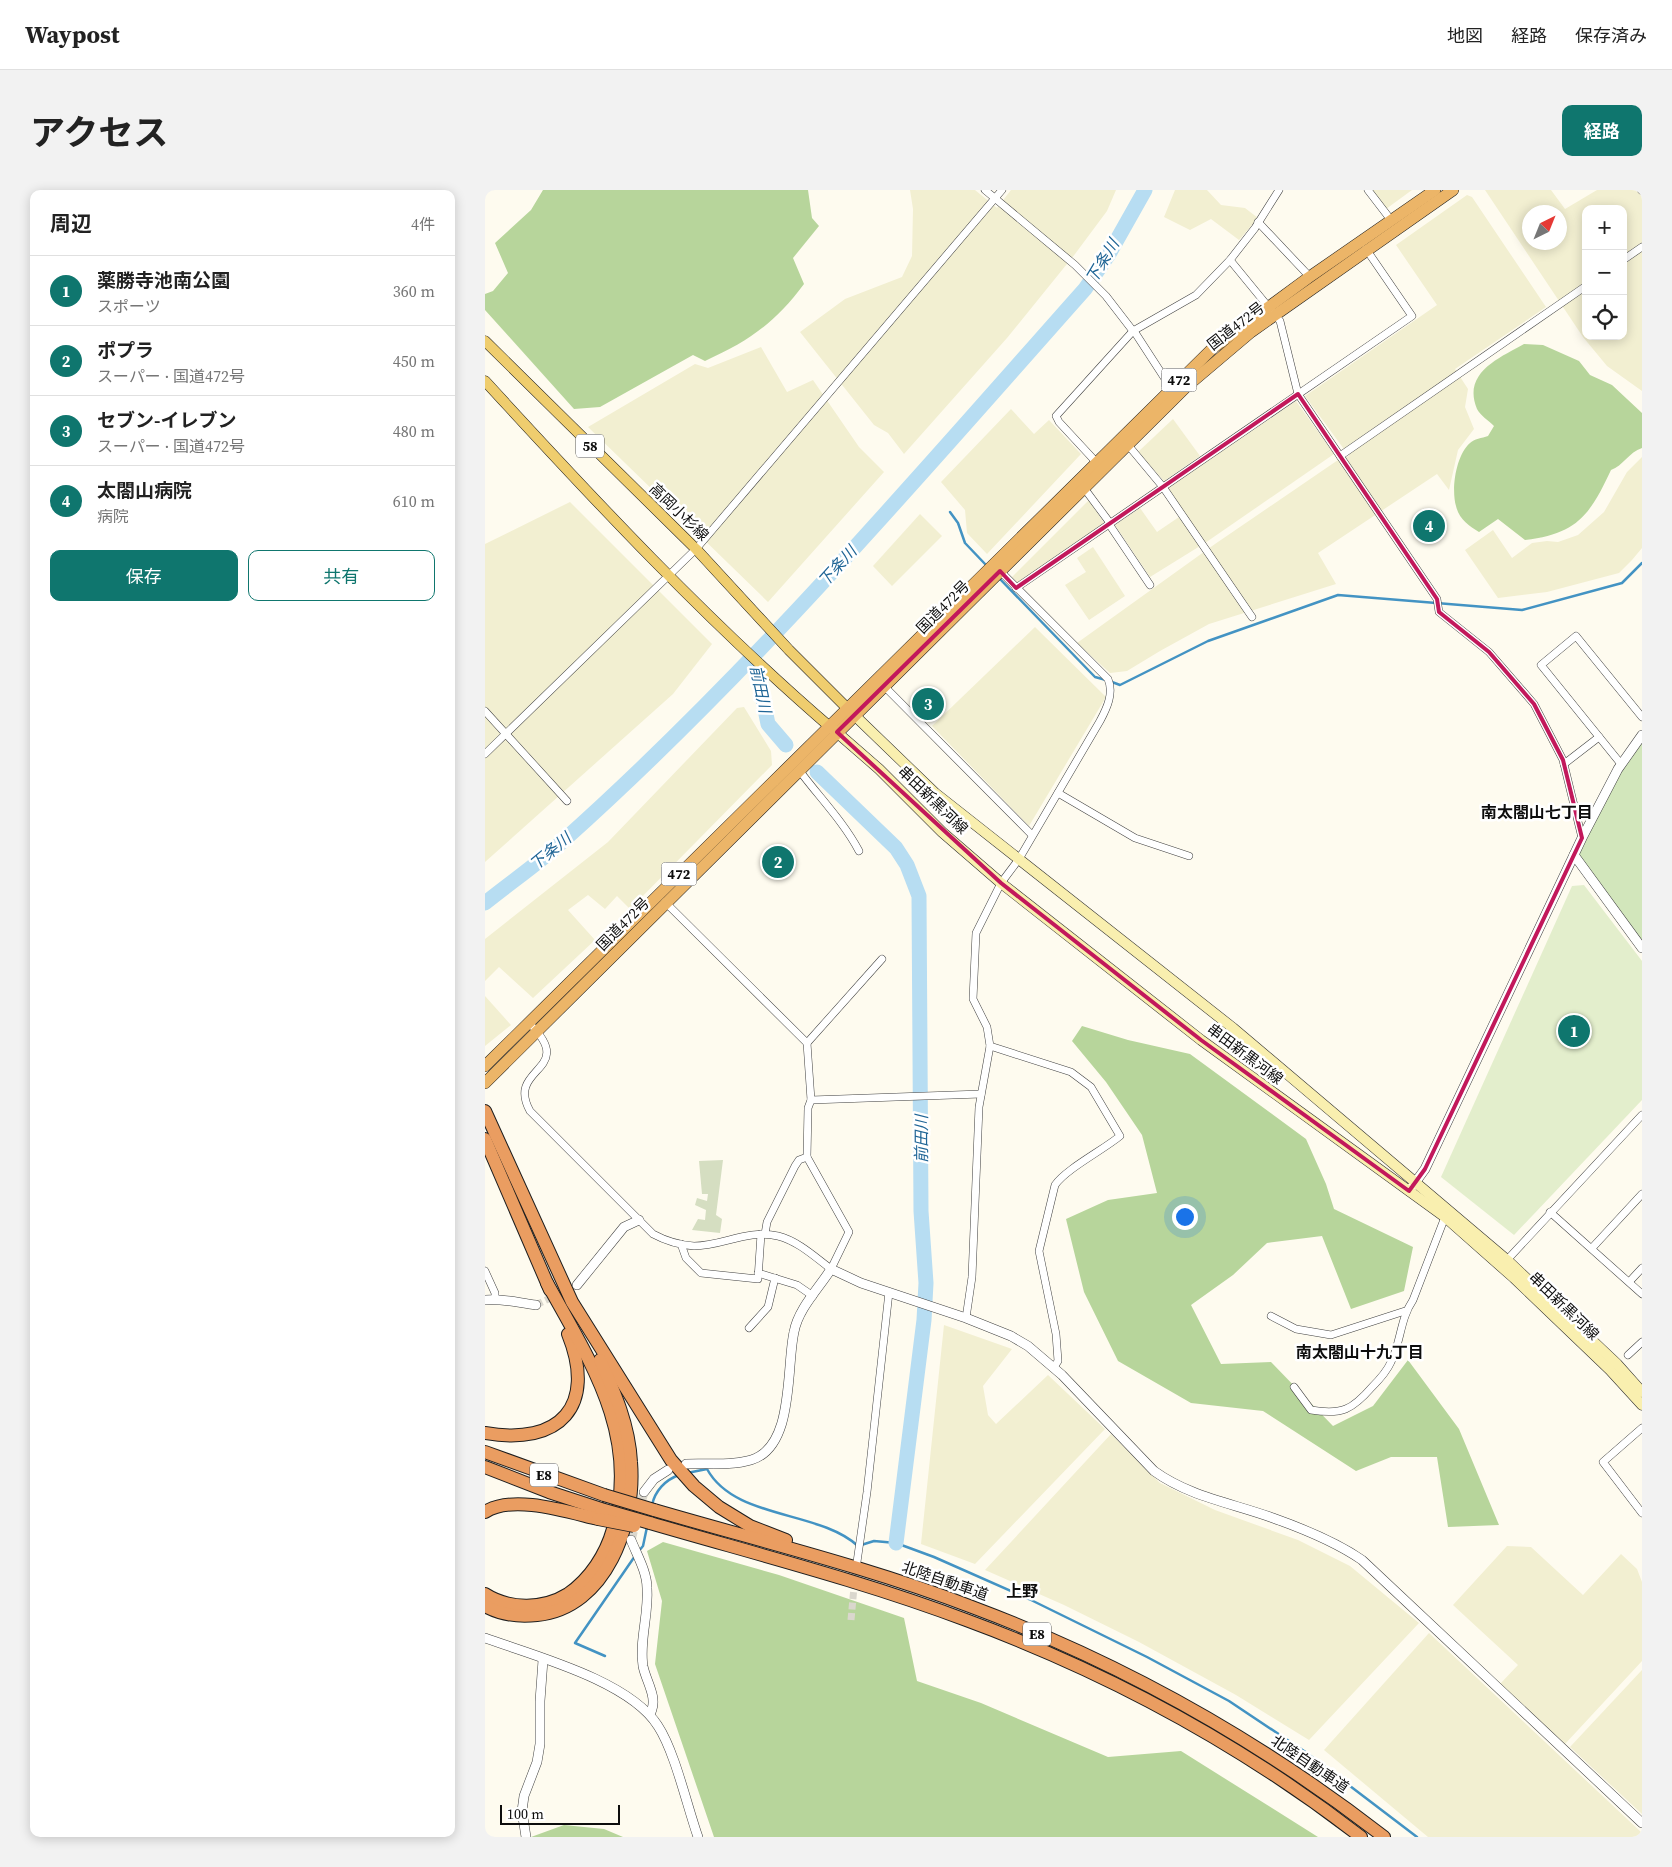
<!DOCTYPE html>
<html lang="ja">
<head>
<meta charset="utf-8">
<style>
  body { margin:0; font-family:"Source Serif 4","Noto Sans JP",serif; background:#f2f2f2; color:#222 }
  .controls { position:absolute; right:15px; top:15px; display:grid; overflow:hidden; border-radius:10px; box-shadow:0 2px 12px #0003 }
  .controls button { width:45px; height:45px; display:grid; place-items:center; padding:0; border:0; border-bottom:1px solid #e0e0e0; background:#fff; color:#222; font:25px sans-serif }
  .compass { position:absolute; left:1037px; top:15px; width:45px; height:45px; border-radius:50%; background:#fff; box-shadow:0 2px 12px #0003; rotate:43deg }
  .scale { position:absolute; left:15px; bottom:12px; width:120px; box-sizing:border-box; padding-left:5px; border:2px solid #0d0d0d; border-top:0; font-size:14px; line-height:18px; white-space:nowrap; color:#0d0d0d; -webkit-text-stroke:4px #fff; paint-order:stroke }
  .you { position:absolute; left:699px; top:1026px; width:18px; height:18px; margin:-12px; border:4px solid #fff; border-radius:50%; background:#1a73e8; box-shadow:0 0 0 8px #1a73e833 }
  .badge { display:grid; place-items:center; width:32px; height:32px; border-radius:50%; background:#0f766e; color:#fff; font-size:16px; font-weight:700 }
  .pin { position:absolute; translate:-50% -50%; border:2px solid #fff; box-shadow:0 1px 5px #0006 }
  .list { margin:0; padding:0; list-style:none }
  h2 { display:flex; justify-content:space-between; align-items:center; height:65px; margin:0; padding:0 20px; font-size:21px }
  h2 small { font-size:16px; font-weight:400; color:#767676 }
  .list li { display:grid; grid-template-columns:32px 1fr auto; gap:15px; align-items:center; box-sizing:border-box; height:70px; padding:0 20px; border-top:1px solid #e0e0e0 }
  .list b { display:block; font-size:19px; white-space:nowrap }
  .list p { margin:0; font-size:16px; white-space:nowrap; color:#767676 }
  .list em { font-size:16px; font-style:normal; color:#767676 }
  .actions { display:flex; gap:10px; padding:15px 20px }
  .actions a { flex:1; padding:11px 0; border:1px solid #0f766e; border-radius:10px; text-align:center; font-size:18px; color:#0f766e }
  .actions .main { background:#0f766e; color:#fff }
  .icon { flex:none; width:28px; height:28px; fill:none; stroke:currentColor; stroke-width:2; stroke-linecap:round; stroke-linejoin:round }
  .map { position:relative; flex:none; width:1157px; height:1647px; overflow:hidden; border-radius:10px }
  header { display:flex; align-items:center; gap:30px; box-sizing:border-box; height:70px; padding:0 25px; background:#fff; border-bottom:1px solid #e0e0e0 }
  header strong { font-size:24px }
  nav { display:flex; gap:28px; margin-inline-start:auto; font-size:18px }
  .intro { display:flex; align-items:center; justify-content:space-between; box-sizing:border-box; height:120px; padding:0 30px }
  h1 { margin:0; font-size:35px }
  .button { padding:12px 22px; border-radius:10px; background:#0f766e; color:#fff; font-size:18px; font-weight:700 }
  main { display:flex; gap:30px; padding:0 30px }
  aside { flex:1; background:#fff; border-radius:10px; box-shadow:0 2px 12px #0003 }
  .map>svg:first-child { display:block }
  .farmland { fill:#f2efd1; fill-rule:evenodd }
  .green { fill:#d2e6bb }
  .forest { fill:#b7d59b }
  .cemetery { fill:#d5dec1 }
  .pitch { fill:#e3eecc }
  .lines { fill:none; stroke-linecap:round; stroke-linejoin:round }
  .stream { stroke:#4393c3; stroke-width:2.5 }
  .river { stroke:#b7ddf2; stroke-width:15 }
  .minor-tunnel { stroke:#dad7cd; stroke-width:7; stroke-dasharray:7 3.5; stroke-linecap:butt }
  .tertiary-tunnel { stroke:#dad7cd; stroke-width:9; stroke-dasharray:9 4.5; stroke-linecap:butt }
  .minor-casing { stroke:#404040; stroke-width:8 }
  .tertiary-casing { stroke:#404040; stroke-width:10 }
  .secondary-casing { stroke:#2f2f2f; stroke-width:11 }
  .primary-casing { stroke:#1e1e1e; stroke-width:11 }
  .trunk-casing { stroke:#1e1e1e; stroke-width:12 }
  .motorway-casing { stroke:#1e1e1e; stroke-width:14 }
  .minor { stroke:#fff; stroke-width:7 }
  .tertiary { stroke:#fff; stroke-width:9 }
  .secondary { stroke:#f9efaf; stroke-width:10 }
  .primary { stroke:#efcd6e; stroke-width:10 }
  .trunk { stroke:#ecb568; stroke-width:11 }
  .motorway { stroke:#ea9d61; stroke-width:12 }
  .motorway-bridge-casing { stroke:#1e1e1e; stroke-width:14; stroke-linecap:butt }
  .motorway-bridge { stroke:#ea9d61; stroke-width:12 }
  .marked { fill:none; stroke:#c2185b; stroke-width:4; stroke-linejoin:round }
  .labels { text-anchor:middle; stroke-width:5; stroke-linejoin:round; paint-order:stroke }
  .shield { fill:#fff; stroke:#565656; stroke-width:1 }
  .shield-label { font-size:14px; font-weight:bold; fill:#0d0d0d }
  .street-label { font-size:15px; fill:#0d0d0d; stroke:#fff }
  .water-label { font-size:16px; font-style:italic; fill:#1f6596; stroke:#fff }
  .neighbourhood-label { font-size:16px; font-weight:bold; fill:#0d0d0d; stroke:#fff }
</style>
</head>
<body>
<header>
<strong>Waypost</strong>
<nav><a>地図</a><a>経路</a><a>保存済み</a></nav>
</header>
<div class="intro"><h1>アクセス</h1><a class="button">経路</a></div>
<main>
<aside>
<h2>周辺<small>4件</small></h2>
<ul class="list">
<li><span class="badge">1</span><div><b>薬勝寺池南公園</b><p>スポーツ</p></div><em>360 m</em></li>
<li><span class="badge">2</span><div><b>ポプラ</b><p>スーパー · 国道472号</p></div><em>450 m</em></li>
<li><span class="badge">3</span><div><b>セブン-イレブン</b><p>スーパー · 国道472号</p></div><em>480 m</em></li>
<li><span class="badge">4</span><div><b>太閤山病院</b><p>病院</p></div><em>610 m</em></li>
</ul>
<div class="actions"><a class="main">保存</a><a>共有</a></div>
</aside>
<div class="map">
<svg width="1157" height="1647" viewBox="0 0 1157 1647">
  <rect width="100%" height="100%" fill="#fefbef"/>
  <g class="farmland">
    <path d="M 425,0 L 490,0 L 512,18 L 526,0 L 631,0 L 622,21 L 590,64 L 522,148 L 419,264 L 403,243 L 389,235 L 315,142 L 360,109 L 417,87 L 427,66 L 428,19 Z"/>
    <path d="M 690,0 L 722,0 L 736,15 L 760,18 L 773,28 L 754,50 L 726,29 L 705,40 L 679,27 Z"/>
    <path d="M 888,0 L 927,0 L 901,19 Z"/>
    <path d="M 1000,0 L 1066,0 L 1080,19 L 1112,0 L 1157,0 L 1157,201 L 1122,176 L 1098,147 ZM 1101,19 L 1138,19 L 1138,146 L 1101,146 ZM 1044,22 L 1074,22 L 1074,52 L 1044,52 Z"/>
    <path d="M 982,5 L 987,7 L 1061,117 L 970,179 L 983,199 L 980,217 L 989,239 L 973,260 L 964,300 L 952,284 L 833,363 L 851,394 L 724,434 L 675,461 L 642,481 L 625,483 L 592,453 L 730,354 L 853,270 L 864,266 L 820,206 L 952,115 L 911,55 Z"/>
    <path d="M 276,157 L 302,202 L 328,190 L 374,257 L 399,282 L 283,412 L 103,237 L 210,174 L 223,178 Z"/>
    <path d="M 811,211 L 849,264 L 720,353 L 683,298 Z"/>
    <path d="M 526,219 L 549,244 L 564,230 L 596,264 L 502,364 L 482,343 L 480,320 L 456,292 Z"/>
    <path d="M 688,229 L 715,266 L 679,291 L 653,262 Z"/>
    <path d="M 1157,267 L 1157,358 L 1147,370 L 1134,383 L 1062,402 L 1013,408 L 980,360 L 1008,340 L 1027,368 L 1047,353 L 1062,351 L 1073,352 L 1093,345 L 1119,322 L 1142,282 Z"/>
    <path d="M 604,310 L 619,333 L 533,393 L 527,387 Z"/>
    <path d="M 85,312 L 227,454 L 188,504 L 0,672 L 0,354 Z"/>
    <path d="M 655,318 L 672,342 L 694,327 L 715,356 L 665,387 L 630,335 Z"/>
    <path d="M 435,324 L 457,346 L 407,396 L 388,376 Z"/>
    <path d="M 608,357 L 640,406 L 604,430 L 580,395 L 601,382 L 592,368 Z"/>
    <path d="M 550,437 L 621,507 L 544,636 L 447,536 Z"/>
    <path d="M 259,517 L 286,561 L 287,575 L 145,719 L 132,706 L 120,719 L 103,705 L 83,720 L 110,750 L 48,808 L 14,777 L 0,791 L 0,749 L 123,652 L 252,518 Z"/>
    <path d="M 0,806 L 26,835 L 0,856 Z"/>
    <path d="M 459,1135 L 527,1159 L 498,1196 L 503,1225 L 511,1234 L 563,1185 L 620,1239 L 490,1374 L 436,1354 Z"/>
    <path d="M 626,1244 L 675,1293 L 730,1320 L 813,1350 L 865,1376 L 934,1433 L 824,1550 L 751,1505 L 654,1452 L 579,1415 L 500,1380 Z"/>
    <path d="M 1022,1356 L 1046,1357 L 1098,1405 L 1136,1364 L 1152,1379 L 1157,1392 L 1157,1471 L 1080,1554 L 1015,1494 L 1033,1475 L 968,1415 Z"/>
    <path d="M 944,1443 L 1157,1643 L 1157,1647 L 943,1647 L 839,1560 Z"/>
    <path d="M 1157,1480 L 1157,1624 L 1085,1557 Z"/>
  </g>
  <path class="green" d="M 1157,548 L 1157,758 L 1089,666 L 1132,582 Z"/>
  <g class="forest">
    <path d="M 58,0 L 323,0 L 327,28 L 334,36 L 308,68 L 319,94 C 290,133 264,151 220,171 L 208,165 L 115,217 L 89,219 L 0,120 L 0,104 L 8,101 L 23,83 L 10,53 L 46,20 Z"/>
    <path d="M 1039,154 L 1058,155 L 1094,171 L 1105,185 L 1127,195 L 1157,223 L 1157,258 C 1144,262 1138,276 1126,280 C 1105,325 1092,344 1040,350 L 1013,329 L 994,342 C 984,336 974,329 971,316 C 966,299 971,265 985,253 C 989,249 997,248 1003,246 L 1009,236 C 1004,231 995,225 992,219 C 977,183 1014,168 1039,154 Z"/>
    <path d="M 597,836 L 643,850 L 705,864 L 821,949 L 841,994 L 849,1019 L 928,1057 L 919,1101 L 866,1119 L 837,1046 L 782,1053 L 748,1085 L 706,1115 L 736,1174 L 786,1172 L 848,1236 L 888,1216 L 923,1170 L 974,1239 L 1014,1335 L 963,1337 L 952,1267 L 906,1267 L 871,1281 L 778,1221 L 706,1213 L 633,1171 L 599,1102 L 581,1029 L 623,1010 L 672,1003 L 657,945 L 621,892 L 587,851 Z"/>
    <path d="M 178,1352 L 294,1385 L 419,1428 L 432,1491 L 496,1513 L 623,1567 L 696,1561 L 833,1647 L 229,1647 L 170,1474 L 177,1411 L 162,1361 Z"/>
    <path d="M 79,1635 L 119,1639 L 138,1647 L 46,1647 Z"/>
  </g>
  <path class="cemetery" d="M 238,970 L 231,1025 L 237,1029 L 235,1043 L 207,1040 L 213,1029 L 220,1030 L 221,1020 L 210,1015 L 212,1008 L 222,1011 L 223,1004 L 217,1004 L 214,971 Z"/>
  <path class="pitch" d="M 1099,695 L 1157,771 L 1157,910 L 1029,1045 L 956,987 L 1087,696 Z"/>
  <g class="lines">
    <g class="stream">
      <path d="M 465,322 L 473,333 L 480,353 L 501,375"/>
      <path d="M 514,388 L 610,487 L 621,490"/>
      <path d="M 627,492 L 635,495 L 723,451 L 853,405 L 1037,420 L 1137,393 L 1157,373"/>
      <path d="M 202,1283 L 222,1279 C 250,1330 334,1320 373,1356 L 389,1351 L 411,1353 L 449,1367 L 544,1409 L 662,1467 L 744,1511 L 819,1561 L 932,1647"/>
      <path d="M 167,1315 C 170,1301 180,1290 194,1285"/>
      <path d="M 153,1362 L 158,1356 L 162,1337"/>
      <path d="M 120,1466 L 90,1453 L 150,1366"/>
    </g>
    <g class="river">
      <path d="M 269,466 L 283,534 L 301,555"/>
      <path d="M 332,582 L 411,658 L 422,675 L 434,706 L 436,1021 L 441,1093 L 439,1130 L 411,1353"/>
      <path d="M 0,713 C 26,692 54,673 78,651 C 267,482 432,288 600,99 L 624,64 L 660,0"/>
    </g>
    <g class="minor-tunnel">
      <path d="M 51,1115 L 92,1095"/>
      <path d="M 366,1430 L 371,1375"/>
    </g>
    <path class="tertiary-tunnel" d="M 146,1350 L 159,1302"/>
    <g class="minor-casing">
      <g id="minor">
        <path d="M 500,0 L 590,75 L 621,106 L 648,141"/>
        <path d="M 883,0 L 906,30"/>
        <path d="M 1156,0 L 1157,1"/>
        <path d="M 773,32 L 825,87"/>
        <path d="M 745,70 L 795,131 L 813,204 L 952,409 L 954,422 L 1004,462 L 1049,514 L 1078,570 L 1097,648"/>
        <path d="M 1138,70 L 1157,57"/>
        <path d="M 649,141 L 686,198"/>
        <path d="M 643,255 L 678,297 L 767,427"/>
        <path d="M 855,266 L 1101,96"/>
        <path d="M 612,273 L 574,232 L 571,226 L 648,141 L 711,105 L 745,70 L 770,38 L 794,0"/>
        <path d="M 599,298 L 625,333"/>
        <path d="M 624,334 L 665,395"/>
        <path d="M 531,398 L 927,126 L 881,59"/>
        <path d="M 399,496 L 547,645"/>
        <path d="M 0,521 L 82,611"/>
        <path d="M 0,564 L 211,359 L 517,0"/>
        <path d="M 1079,574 L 1114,547"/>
        <path d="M 1136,574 L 1056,475 L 1091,446 L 1157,527"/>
        <path d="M 314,580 C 334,607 358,631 374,661"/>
        <path d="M 573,603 L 650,648 L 704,666"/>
        <path d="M 180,712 L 322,853 L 326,910 L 323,918 L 322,967 L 314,970 L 310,976 L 282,1032 L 280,1044"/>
        <path d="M 44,833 C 94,882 20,876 45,921 L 168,1044 C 181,1051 194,1055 209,1056 C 238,1056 262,1039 293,1046 C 313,1051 330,1067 346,1079 L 364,1042 L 322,967"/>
        <path d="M 322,853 L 397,769"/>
        <path d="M 505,856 L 586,882 L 606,897 L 635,946 C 618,960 581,979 570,995 L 554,1061 L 571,1144 L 573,1171 L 569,1177"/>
        <path d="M 326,910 L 496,904"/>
        <path d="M 1065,1022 L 1157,1104"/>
        <path d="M 196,1054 L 201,1068 L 216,1083 L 273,1089 L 276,1044"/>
        <path d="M 1107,1058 L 1157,1004"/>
        <path d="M 1022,1070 L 1157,925"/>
        <path d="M 0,1081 L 10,1103 L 10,1109"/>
        <path d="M 273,1083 L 312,1095 L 328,1106"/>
        <path d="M 1145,1091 L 1157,1078"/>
        <path d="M 786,1126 L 811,1139 L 846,1145 L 920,1121"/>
        <path d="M 481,1128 L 487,1087 L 494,917 L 505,856 L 502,837 L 488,809 L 491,743 L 516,693 L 534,669 L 615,531 C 622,518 629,503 623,489 L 514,380"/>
        <path d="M 264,1138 L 283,1117 L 290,1088"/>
        <path d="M 1143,1165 L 1157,1152"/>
        <path d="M 809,1197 L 826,1220 C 857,1225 867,1220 887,1197 C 894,1190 902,1181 906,1172 C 916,1152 915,1129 928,1110 L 960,1027"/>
        <path d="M 1157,1238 L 1118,1272 L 1157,1323"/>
        <path d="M 372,1372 L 382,1302 L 404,1102"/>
      </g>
    </g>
    <g class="tertiary-casing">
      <g id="tertiary">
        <path d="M 1089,665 L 1157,758"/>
        <path d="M 924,1001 L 940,979 L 1097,648 L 1133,579 L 1157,545"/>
        <path d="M 92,1095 L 139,1037 L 154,1030"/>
        <path d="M 0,1110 C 16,1108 34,1113 51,1115"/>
        <path d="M 201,1274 C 222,1273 246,1276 266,1270 C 310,1257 301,1177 309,1142 C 313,1119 334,1098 346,1079 L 376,1093 L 481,1128 L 526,1146 L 543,1156 L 577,1185 L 669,1281 C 705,1307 747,1313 788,1328 C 819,1339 851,1352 877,1370 L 1157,1633"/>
        <path d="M 159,1302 L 169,1289 L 183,1280"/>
        <path d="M 146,1350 C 152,1365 162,1382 162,1398 C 164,1424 154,1451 158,1476 C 161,1492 174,1508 165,1524"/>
        <path d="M 0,1448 C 50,1466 145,1491 173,1536 C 190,1562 202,1616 213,1647"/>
        <path d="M 41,1647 L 37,1621 L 39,1606 L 52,1572 L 55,1554 L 55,1511 L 58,1470"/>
      </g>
    </g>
    <g class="secondary-casing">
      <g id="secondary">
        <path d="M 364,520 L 450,603 L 748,838 L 1022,1070 L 1132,1174 L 1157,1202"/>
        <path d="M 348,539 L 394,579 L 457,642 L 516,693 L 716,850 L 960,1027 L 1029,1088 L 1125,1180 L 1157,1215"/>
      </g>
    </g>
    <g class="primary-casing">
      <g id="primary">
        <path d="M 0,151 L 211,359 L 304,460 L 363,519"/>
        <path d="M 0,191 C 110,311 222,431 345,537"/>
      </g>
    </g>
    <g class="trunk-casing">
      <g id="trunk">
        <path d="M 0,876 L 728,158 L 823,88 L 950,0"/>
        <path d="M 0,893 L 701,197 L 766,142 L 968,0"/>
      </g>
    </g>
    <g class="motorway-casing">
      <g id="motorway">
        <path d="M 0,921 L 87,1112 L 186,1270 L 209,1296 L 234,1317 L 265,1336 L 301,1350"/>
        <path d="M 0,949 L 65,1100"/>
        <path d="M 0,1243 C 75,1256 112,1216 83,1144"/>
        <path d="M 0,1262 L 119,1305"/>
        <path d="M 0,1277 L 64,1302 L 116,1319"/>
        <path d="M 169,1320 C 275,1351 383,1377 487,1417 C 634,1472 774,1550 899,1647"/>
        <path d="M 0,1322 C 28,1304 83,1322 113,1329"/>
        <path d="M 165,1333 C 271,1364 378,1391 481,1430 C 622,1482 757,1555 876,1647"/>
        <path d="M 0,1404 C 25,1420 59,1419 83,1404 C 105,1389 121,1364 128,1339 C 156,1247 105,1171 62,1093"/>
        <path d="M 0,1416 C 16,1425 34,1427 52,1425 C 122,1418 151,1333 146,1272 C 144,1235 130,1203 115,1170"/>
      </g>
    </g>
    <use href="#minor" class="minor"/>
    <use href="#tertiary" class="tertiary"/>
    <use href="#secondary" class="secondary"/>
    <use href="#primary" class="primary"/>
    <use href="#trunk" class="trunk"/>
    <use href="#motorway" class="motorway"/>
    <g class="motorway-bridge-casing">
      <g id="motorway-bridge">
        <path d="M 119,1305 L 169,1320"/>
        <path d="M 116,1319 L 165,1333"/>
        <path d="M 113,1329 L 149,1336"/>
      </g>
    </g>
    <use href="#motorway-bridge" class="motorway-bridge"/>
  </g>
  <path class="marked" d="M 813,204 L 952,409 L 954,422 L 1004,462 L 1049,514 L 1078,570 L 1097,648 L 940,979 L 924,1001 L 716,850 L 516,693 L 352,542 L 515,381 L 531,398 Z"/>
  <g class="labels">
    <g class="shield">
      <rect x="676.5" y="178.5" width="35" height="23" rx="4"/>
      <rect x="91" y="244.5" width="28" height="23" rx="4"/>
      <rect x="176.5" y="672.5" width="35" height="23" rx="4"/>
      <rect x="45" y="1273.5" width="28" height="23" rx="4"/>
      <rect x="538" y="1432.5" width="28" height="23" rx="4"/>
    </g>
    <g class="shield-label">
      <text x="694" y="195">472</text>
      <text x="105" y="261">58</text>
      <text x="194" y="689">472</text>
      <text x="59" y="1290">E8</text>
      <text x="552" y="1449">E8</text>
    </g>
    <g class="street-label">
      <text transform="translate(751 136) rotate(-38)" y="5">国道472号</text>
      <text transform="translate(194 322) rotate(44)" y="5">高岡小杉線</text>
      <text transform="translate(458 417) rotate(-45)" y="5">国道472号</text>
      <text transform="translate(448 610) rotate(44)" y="5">串田新黒河線</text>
      <text transform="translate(138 734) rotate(-45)" y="5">国道472号</text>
      <text transform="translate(760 864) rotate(37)" y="5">串田新黒河線</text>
      <text transform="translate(1079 1116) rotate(44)" y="5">串田新黒河線</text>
      <text transform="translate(460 1391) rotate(19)" y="5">北陸自動車道</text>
      <text transform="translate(825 1574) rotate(34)" y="5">北陸自動車道</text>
    </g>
    <g class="water-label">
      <text transform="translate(617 71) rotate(-59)" y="6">下条川</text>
      <text transform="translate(352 376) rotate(-48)" y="6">下条川</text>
      <text transform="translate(276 499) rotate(78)" y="6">前田川</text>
      <text transform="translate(65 661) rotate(-40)" y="6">下条川</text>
      <text transform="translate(436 949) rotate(-90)" y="6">前田川</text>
    </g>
    <g class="neighbourhood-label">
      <text x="1052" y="628">南太閤山七丁目</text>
      <text x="875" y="1168">南太閤山十九丁目</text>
      <text x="537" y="1407">上野</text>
    </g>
  </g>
</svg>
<div class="controls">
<button>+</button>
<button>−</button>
<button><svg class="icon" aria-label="locate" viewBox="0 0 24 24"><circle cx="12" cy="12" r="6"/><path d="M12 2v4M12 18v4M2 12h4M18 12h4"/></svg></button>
</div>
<svg class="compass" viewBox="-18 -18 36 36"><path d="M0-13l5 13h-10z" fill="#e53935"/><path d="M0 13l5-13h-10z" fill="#767676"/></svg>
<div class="scale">100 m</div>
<div class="you"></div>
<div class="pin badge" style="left:1089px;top:841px">1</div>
<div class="pin badge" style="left:293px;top:672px">2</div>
<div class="pin badge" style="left:443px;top:514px">3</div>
<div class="pin badge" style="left:944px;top:336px">4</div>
</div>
</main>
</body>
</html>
